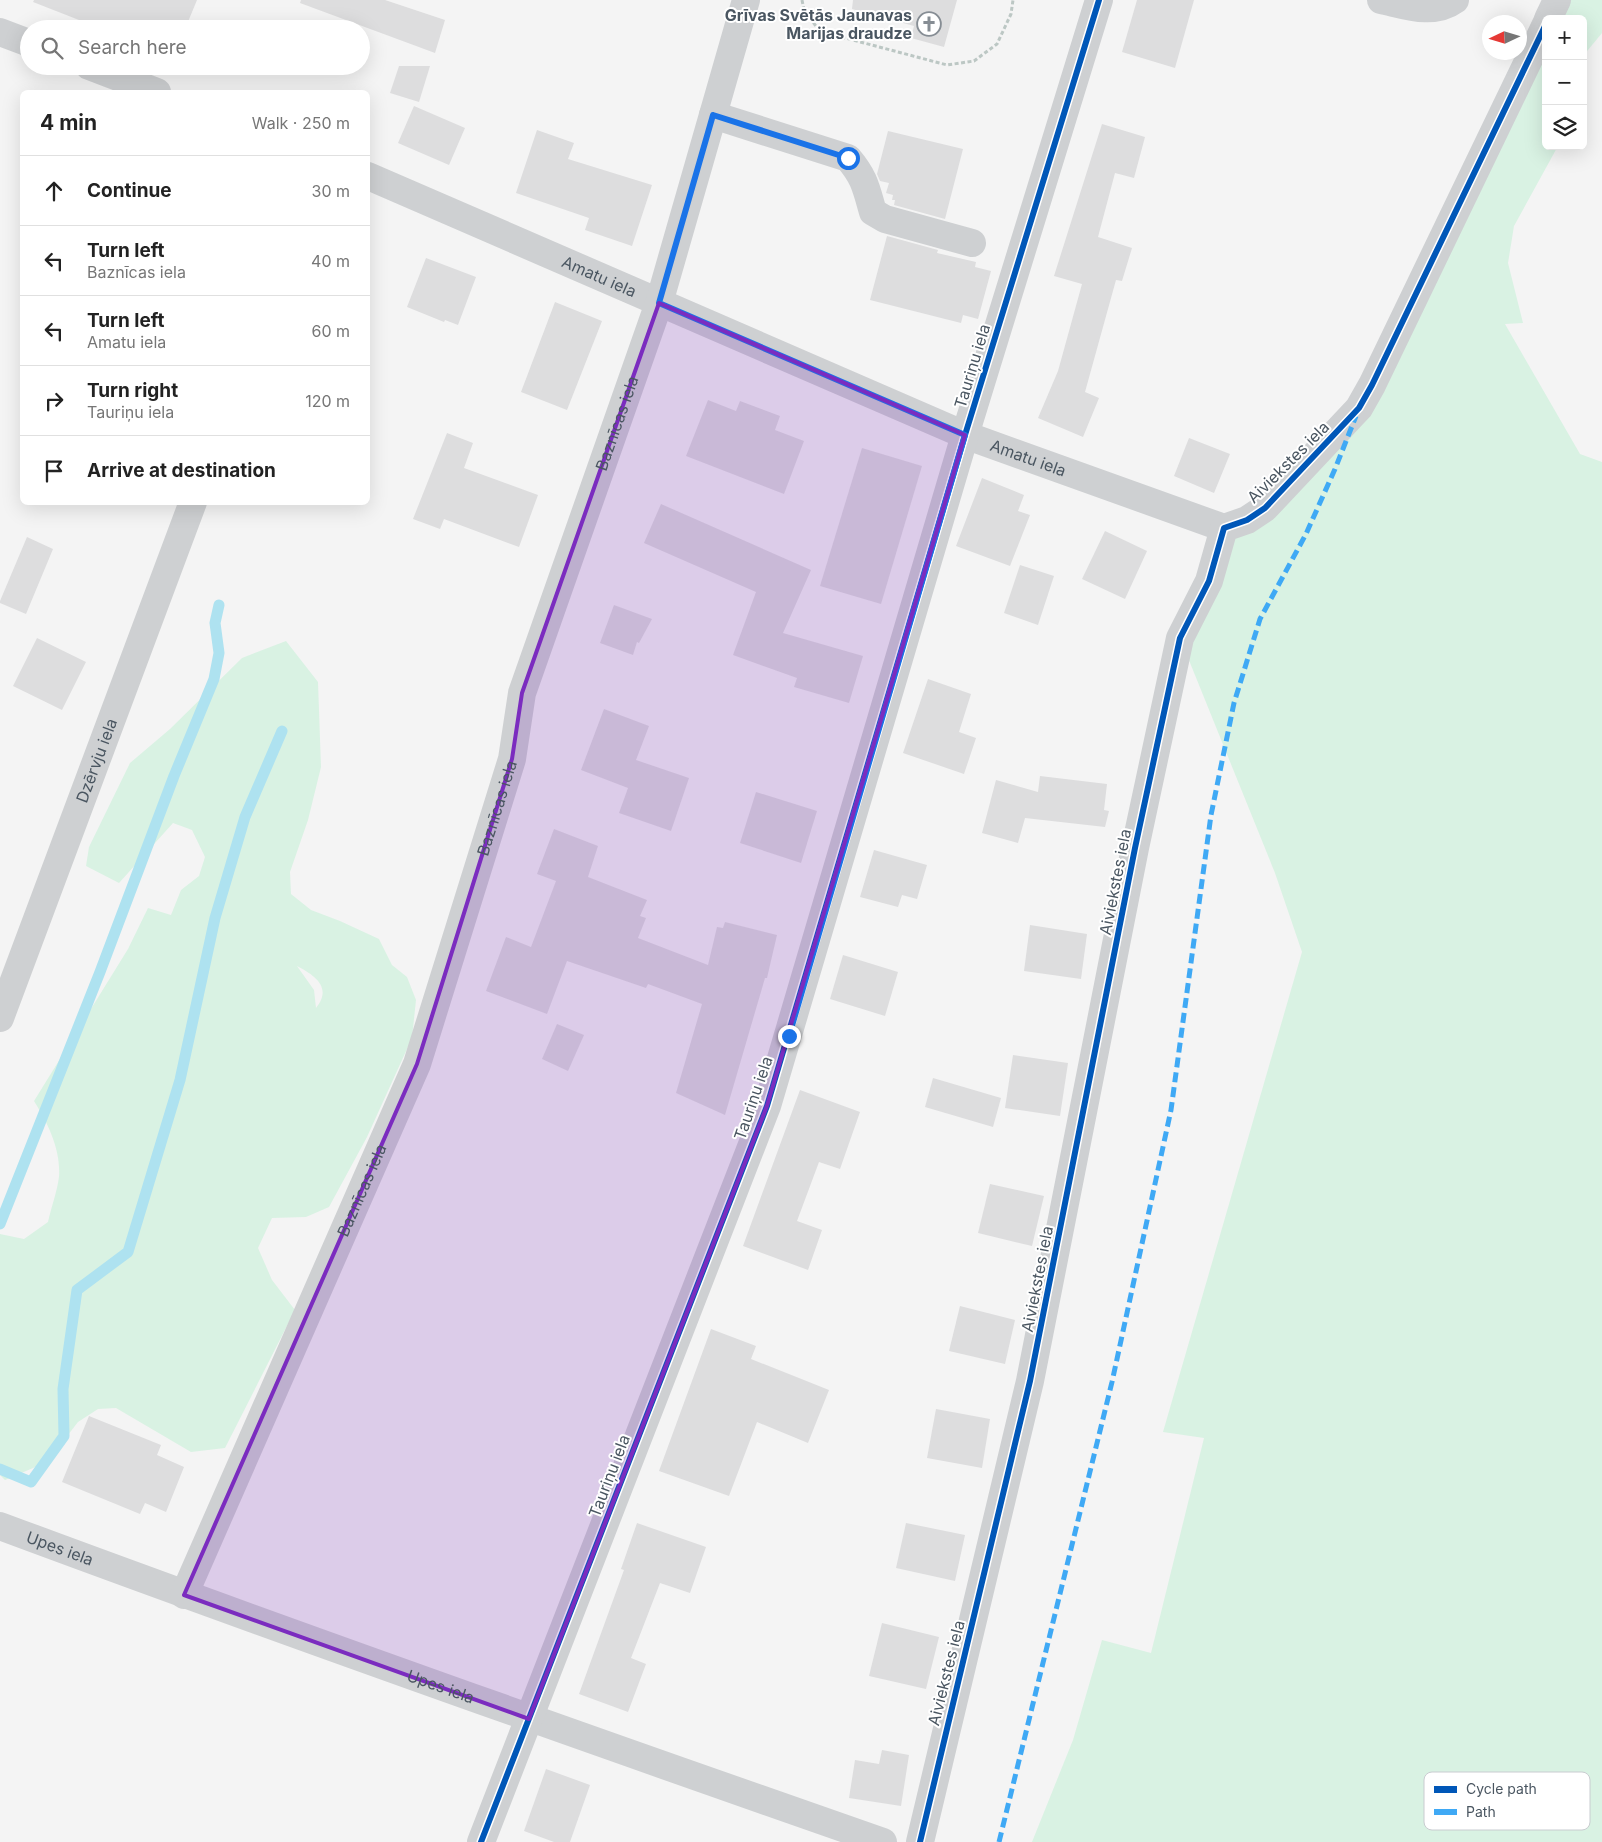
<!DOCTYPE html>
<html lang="en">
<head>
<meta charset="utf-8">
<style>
  body { margin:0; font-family:Inter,sans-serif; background:#f6f6f6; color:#222 }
  .controls { position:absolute; right:15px; top:15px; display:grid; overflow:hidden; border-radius:8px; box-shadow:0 5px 20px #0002 }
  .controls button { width:45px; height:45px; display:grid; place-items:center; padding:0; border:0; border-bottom:1px solid #e0e0e0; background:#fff; color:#222; font:25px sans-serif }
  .compass { position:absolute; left:1482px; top:15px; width:45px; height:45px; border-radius:50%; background:#fff; box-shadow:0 5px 20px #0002; rotate:266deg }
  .stop { position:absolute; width:15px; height:15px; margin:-11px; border:4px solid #1a73e8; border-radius:50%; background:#fff }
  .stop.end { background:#1a73e8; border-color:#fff; box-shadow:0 1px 5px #0008 }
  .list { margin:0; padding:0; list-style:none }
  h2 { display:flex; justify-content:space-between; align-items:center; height:65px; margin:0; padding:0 20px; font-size:21px }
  h2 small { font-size:16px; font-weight:400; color:#767676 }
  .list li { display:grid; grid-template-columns:32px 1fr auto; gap:15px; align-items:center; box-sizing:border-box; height:70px; padding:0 20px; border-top:1px solid #e0e0e0 }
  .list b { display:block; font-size:19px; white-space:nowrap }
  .list p { margin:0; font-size:16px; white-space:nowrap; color:#767676 }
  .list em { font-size:16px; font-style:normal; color:#767676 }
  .icon { flex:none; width:28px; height:28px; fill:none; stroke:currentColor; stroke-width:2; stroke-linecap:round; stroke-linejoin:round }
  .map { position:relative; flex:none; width:1602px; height:1842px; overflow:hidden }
  .search { position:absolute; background:#fff; box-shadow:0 5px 20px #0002; left:20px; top:20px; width:350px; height:55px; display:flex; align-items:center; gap:12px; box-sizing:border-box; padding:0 18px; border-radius:28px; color:#767676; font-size:19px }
  .panel { position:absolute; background:#fff; box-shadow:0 5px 20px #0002; left:20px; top:90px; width:350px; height:415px; border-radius:8px }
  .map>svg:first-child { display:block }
  .green { fill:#d9f2e3; fill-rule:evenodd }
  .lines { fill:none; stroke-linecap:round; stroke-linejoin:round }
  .stream { stroke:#aee2f0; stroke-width:11 }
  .building { fill:#ddddde }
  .path { stroke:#bcc7c4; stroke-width:3; stroke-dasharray:4 2.5; stroke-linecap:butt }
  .minor { stroke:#ced0d2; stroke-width:28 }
  .quiet { stroke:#3fa9f5; stroke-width:5; stroke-dasharray:10 5; stroke-linecap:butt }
  .cycleway-casing { stroke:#fff; stroke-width:9 }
  .cycleway { stroke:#0057b8; stroke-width:6 }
  .route { stroke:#1a73e8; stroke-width:6 }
  .marked { fill:#7b2cbf; fill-opacity:0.2; stroke:#7b2cbf; stroke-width:4; stroke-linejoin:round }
  .labels { text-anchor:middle; stroke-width:4; stroke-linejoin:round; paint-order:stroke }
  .poi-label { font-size:16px; font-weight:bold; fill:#4a5661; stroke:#fff; text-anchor:end }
  .street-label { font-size:16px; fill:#4a5661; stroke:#fff }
  .key { fill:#fff; stroke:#c9ccd0; stroke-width:1 }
  .key-label { font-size:14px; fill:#4a5661 }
</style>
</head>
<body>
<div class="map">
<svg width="1602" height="1842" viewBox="0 0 1602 1842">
  <rect width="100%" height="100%" fill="#f4f4f4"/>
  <g class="green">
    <path d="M 1557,0 L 1602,0 L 1602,33 L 1583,56 L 1583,19 L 1548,19 Z"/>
    <path d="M 1546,24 L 1546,146 L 1558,146 L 1514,226 L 1508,263 L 1523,323 L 1505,324 L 1580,454 L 1602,462 L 1602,1842 L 1032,1842 L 1073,1740 L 1102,1640 L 1151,1653 L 1204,1438 L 1163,1432 L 1302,952 L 1275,873 L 1180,638 L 1224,528 L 1359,407 Z"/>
    <path d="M 286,641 L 318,682 L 321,767 L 308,820 L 290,872 L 291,894 L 311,910 L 340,921 L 379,939 L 392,965 L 407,977 L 416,1000 L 412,1038 L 367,1137 L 329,1207 L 306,1217 L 272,1218 L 258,1248 L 272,1280 L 295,1310 L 225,1448 L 191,1452 L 116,1408 L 98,1409 L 78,1422 L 47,1462 L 5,1480 L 0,1475 L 0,1234 L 24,1239 L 48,1222 C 51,1208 57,1192 59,1177 C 61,1150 48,1123 34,1101 L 128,949 L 148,908 L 171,915 L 181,890 L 199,876 L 205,857 L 192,830 L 173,823 L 119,883 L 86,866 L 89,847 L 130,763 L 170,729 L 242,658 ZM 297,966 C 314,975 333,987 316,1008 L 314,990 Z"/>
  </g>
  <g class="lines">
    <g class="stream">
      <path d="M 0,1224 L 100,972 L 174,776 L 214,679 L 219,653 L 215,623 L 219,605"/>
      <path d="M 0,1469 L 31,1482 L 64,1436 L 63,1389 L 77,1290 L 128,1252 L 180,1080 L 215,918 L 245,817 L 282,731"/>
    </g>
  </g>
  <g class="building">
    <path d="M 34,0 L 197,0 L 185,29 L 102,29 L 33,2 Z"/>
    <path d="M 301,0 L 385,0 L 445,20 L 435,53 L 300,3 Z"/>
    <path d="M 853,0 L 957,0 L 944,47 L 911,38 L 914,26 L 852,9 Z"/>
    <path d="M 1137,0 L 1194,0 L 1175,68 L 1122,52 Z"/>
    <path d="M 399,66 L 430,66 L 419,102 L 390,93 Z"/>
    <path d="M 414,106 L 465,128 L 449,165 L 398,143 Z"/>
    <path d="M 1102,124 L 1145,137 L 1134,178 L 1115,173 L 1098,237 L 1132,248 L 1122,281 L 1116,280 L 1085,392 L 1099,398 L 1083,437 L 1038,418 L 1058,371 L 1082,284 L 1054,276 Z"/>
    <path d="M 537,130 L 574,143 L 568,159 L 652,185 L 632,246 L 585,230 L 589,218 L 516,193 Z"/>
    <path d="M 888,131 L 963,149 L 945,219 L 894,205 L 895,200 L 892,200 L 893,195 L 886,193 L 889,183 L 880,181 L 877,174 Z"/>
    <path d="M 887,236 L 938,250 L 937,253 L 976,262 L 975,267 L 991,271 L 978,319 L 963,315 L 961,323 L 870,300 Z"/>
    <path d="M 426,258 L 476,277 L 458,325 L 445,320 L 444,322 L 407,307 Z"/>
    <path d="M 555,302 L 602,321 L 567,410 L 521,392 Z"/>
    <path d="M 708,400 L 736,411 L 740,401 L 780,416 L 775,430 L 804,441 L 784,494 L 686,456 Z"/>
    <path d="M 447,433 L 473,443 L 464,468 L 538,495 L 519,547 L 444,519 L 440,529 L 413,519 Z"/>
    <path d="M 1189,438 L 1230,454 L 1214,493 L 1174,476 Z"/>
    <path d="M 862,448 L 922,466 L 881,604 L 820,586 Z"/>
    <path d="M 982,478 L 1024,495 L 1018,511 L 1030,515 L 1010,566 L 956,546 Z"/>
    <path d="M 661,504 L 811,570 L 783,633 L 863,656 L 849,703 L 794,687 L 797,678 L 733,655 L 756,592 L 644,543 Z"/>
    <path d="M 1105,531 L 1147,551 L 1125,599 L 1082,579 Z"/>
    <path d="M 27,537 L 53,549 L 26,614 L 0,603 L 0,601 Z"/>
    <path d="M 1020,565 L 1054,576 L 1038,625 L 1004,613 Z"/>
    <path d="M 614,605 L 652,619 L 639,643 L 637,642 L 633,655 L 600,643 Z"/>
    <path d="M 37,638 L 86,662 L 62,710 L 13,686 Z"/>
    <path d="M 928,679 L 971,694 L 959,732 L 976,738 L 964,774 L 903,753 Z"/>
    <path d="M 604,709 L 649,726 L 636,760 L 689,778 L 671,831 L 619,813 L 628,788 L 581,770 Z"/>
    <path d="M 1040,776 L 1107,784 L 1104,810 L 1109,811 L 1105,827 L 1025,818 L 1018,843 L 982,833 L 996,780 L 1038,792 Z"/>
    <path d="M 756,792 L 817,811 L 801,863 L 740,843 Z"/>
    <path d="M 554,829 L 598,846 L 588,877 L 647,900 L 640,916 L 646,918 L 638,938 L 708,965 L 717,927 L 723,928 L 725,922 L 777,935 L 767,978 L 765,978 L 725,1115 L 676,1093 L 702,1004 L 648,984 L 646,988 L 567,961 L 547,1014 L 486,991 L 506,937 L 531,947 L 556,881 L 537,874 Z"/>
    <path d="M 874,850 L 927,865 L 917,899 L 902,895 L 898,907 L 860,897 Z"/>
    <path d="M 1030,925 L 1087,934 L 1081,979 L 1024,971 Z"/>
    <path d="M 843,955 L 898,972 L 885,1016 L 830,999 Z"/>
    <path d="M 557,1024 L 584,1035 L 568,1071 L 542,1059 Z"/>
    <path d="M 1013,1055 L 1068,1063 L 1060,1116 L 1005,1108 Z"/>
    <path d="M 933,1078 L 1001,1098 L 993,1127 L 925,1107 Z"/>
    <path d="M 800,1090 L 860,1112 L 840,1169 L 819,1162 L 797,1221 L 822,1230 L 808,1270 L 743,1246 Z"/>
    <path d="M 990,1184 L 1044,1196 L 1032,1246 L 978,1233 Z"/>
    <path d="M 960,1306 L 1015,1320 L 1005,1364 L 949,1351 Z"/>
    <path d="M 711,1329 L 756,1346 L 751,1359 L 829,1390 L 808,1443 L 757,1422 L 729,1496 L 659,1471 Z"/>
    <path d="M 936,1409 L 990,1419 L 982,1468 L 927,1458 Z"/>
    <path d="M 89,1416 L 161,1445 L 157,1455 L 184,1467 L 166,1512 L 145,1503 L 140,1514 L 62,1482 Z"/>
    <path d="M 637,1523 L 706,1547 L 690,1593 L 660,1583 L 631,1658 L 646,1664 L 628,1712 L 579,1694 L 624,1570 L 621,1569 Z"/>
    <path d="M 906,1523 L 965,1535 L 955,1581 L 896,1568 Z"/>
    <path d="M 882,1623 L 939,1637 L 926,1689 L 869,1676 Z"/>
    <path d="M 882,1750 L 909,1755 L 901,1806 L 849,1798 L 855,1760 L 879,1764 Z"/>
    <path d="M 546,1769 L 590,1785 L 570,1842 L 554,1842 L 524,1831 Z"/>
  </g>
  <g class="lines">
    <path class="path" d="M 802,0 L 804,10 L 818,29 L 834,35 L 947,65 L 974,61 L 997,44 L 1011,14 L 1013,0"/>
    <g class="minor">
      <path d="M 1381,0 C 1405,5 1433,16 1455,0"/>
      <path d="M 1548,19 L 1557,0"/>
      <path d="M 0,32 L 29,43"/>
      <path d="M 89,66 L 157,92"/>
      <path d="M 713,115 L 848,158 C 865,178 866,188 873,212 L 885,219 L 972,243"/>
      <path id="s1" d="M 368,176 L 965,435 L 1224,528"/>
      <path id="s2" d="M 0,1018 L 193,502"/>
      <path id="s3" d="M 0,1526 C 293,1635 588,1739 883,1842"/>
      <path id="s4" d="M 184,1595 L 417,1064 L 512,759 L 522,693 L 659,303 L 746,0"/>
      <path d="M 481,1842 L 767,1106 L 965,435 L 1099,0"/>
      <path d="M 920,1842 L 1030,1381 L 1135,848 L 1180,638 L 1209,581 L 1224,528 L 1247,520 L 1265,508 L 1359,408 L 1372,385 L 1546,24"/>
    </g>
    <path class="quiet" d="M 999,1842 L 1112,1382 L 1171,1110 L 1211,815 L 1234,703 L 1260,619 L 1306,534 L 1335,469 L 1356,416"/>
    <g class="cycleway-casing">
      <g id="cycleway">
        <path d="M 481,1842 L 767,1106 L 965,435 L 1099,0"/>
        <path d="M 920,1842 L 1030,1381 L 1135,848 L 1180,638 L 1209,581 L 1224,528 L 1247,520 L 1265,508 L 1359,408 L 1372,385 L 1546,24"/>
      </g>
    </g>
    <use href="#cycleway" class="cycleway"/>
  </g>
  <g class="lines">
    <path class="route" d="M 789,1036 L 965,435 L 659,303 L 713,115 L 848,158"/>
  </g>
  <path class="marked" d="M 659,303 L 965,435 L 767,1106 L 529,1719 L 184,1595 L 417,1064 L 512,759 L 522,693 Z"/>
  <defs>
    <g id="church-ring" transform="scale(1.25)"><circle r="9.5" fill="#fff" stroke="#868d94" stroke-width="1.5"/><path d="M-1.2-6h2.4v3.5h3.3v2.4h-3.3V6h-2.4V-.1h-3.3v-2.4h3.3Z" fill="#868d94"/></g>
  </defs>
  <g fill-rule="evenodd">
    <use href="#church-ring" x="929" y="24"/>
  </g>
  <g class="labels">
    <g class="poi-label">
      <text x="912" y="21">Grīvas Svētās Jaunavas<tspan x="912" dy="18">Marijas draudze</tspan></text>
    </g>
    <g class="street-label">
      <text dy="6" stroke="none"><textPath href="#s1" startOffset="252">Amatu iela</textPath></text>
      <text transform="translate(972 366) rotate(-73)" y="6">Tauriņu iela</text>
      <text dy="6" stroke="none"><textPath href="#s4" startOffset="1252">Baznīcas iela</textPath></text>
      <text dy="6" stroke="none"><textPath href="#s1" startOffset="718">Amatu iela</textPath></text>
      <text transform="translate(1288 462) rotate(-45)" y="6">Aiviekstes iela</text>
      <text dy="6" stroke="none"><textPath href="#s2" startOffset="275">Dzērvju iela</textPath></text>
      <text dy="6" stroke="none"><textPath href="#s4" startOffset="848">Baznīcas iela</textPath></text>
      <text transform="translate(1115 882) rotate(-79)" y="6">Aiviekstes iela</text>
      <text transform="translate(753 1098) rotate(-71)" y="6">Tauriņu iela</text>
      <text dy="6" stroke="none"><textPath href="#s4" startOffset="442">Baznīcas iela</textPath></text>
      <text transform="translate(1037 1279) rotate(-79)" y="6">Aiviekstes iela</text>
      <text transform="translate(609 1476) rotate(-69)" y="6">Tauriņu iela</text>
      <text dy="6" stroke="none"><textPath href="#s3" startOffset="64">Upes iela</textPath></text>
      <text transform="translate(946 1673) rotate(-76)" y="6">Aiviekstes iela</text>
      <text dy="6" stroke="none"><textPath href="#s3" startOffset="469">Upes iela</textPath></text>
    </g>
  </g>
  <rect x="1424" y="1772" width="166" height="58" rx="8" class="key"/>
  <rect x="1434" y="1786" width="23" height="7" fill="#0057b8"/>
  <rect x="1434" y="1809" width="23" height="6" fill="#3fa9f5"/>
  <g class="key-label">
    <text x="1466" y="1794">Cycle path</text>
    <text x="1466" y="1817">Path</text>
  </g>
</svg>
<div class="controls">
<button>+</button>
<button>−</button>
<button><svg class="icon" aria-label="layers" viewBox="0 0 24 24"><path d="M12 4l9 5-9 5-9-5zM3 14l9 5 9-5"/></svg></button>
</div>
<svg class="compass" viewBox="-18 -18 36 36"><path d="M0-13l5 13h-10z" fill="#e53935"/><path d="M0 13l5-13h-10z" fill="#767676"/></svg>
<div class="stop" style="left:848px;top:158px"></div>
<div class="stop end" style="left:789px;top:1036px"></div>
<div class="search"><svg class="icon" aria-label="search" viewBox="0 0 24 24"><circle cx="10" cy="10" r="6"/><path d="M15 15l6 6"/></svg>Search here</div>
<section class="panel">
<h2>4 min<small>Walk · 250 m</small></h2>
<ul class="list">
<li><svg class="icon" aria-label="ahead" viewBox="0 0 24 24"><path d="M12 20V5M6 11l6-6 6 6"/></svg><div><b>Continue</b></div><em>30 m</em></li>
<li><svg class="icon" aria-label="left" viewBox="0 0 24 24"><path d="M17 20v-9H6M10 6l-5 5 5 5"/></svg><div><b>Turn left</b><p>Baznīcas iela</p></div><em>40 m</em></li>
<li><svg class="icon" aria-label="left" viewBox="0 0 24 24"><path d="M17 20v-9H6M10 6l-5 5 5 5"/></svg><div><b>Turn left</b><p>Amatu iela</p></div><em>60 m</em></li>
<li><svg class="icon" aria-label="right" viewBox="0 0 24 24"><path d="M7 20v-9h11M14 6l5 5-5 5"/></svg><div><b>Turn right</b><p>Tauriņu iela</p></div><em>120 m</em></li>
<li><svg class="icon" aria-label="arrive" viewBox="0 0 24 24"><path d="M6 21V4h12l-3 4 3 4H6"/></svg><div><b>Arrive at destination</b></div></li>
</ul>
</section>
</div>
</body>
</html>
